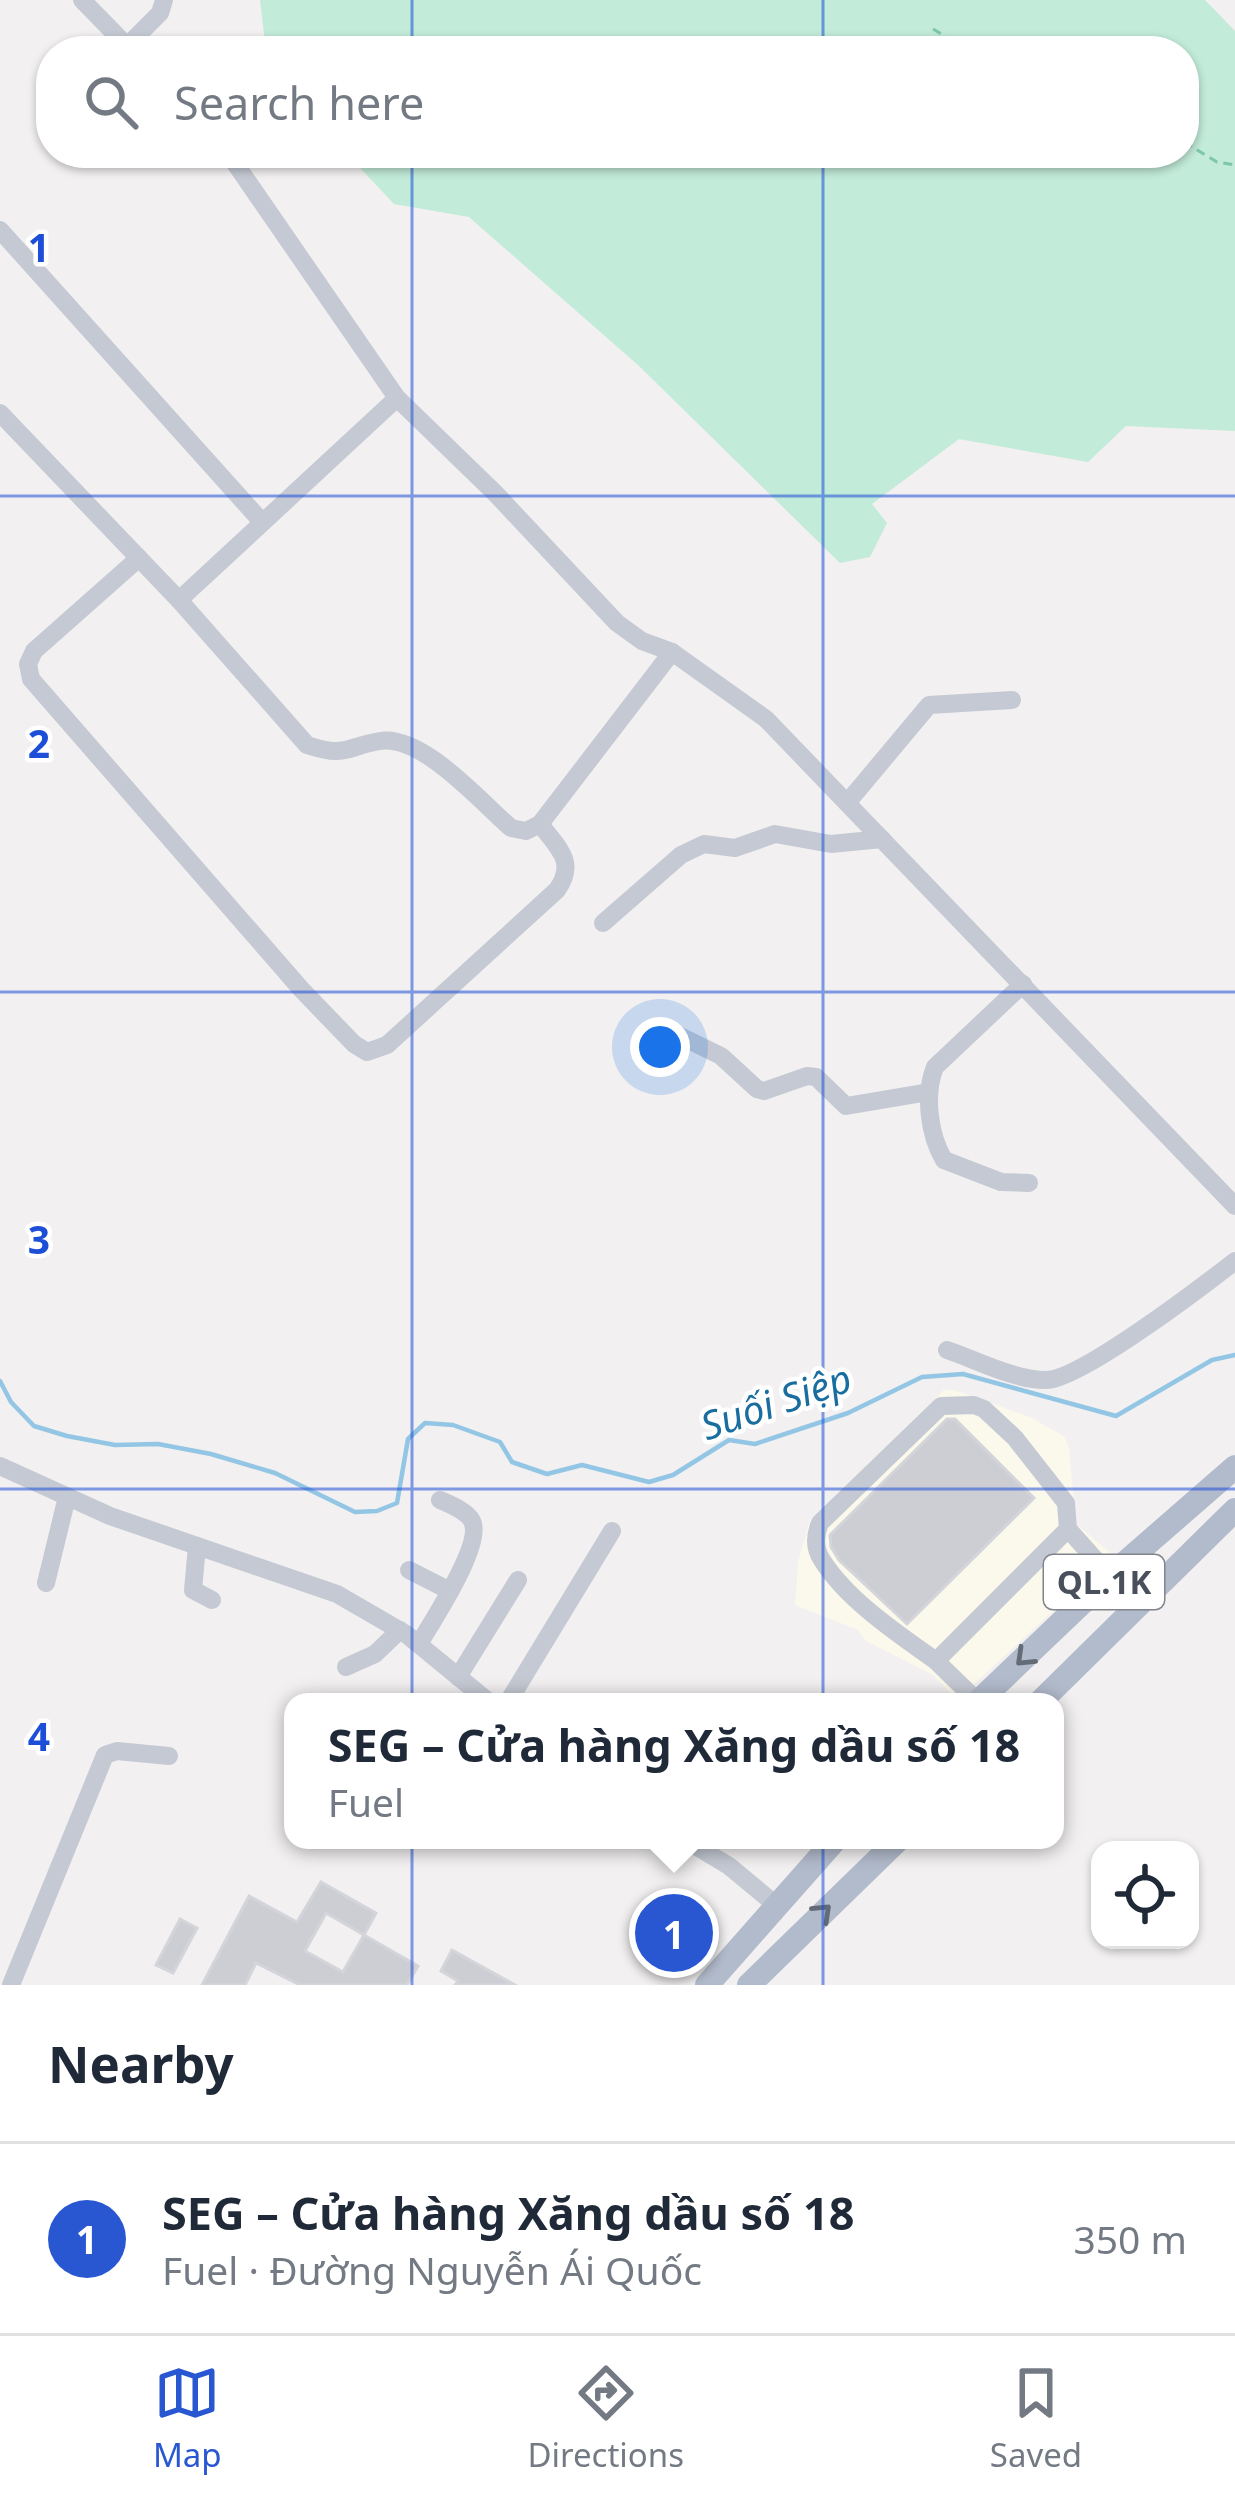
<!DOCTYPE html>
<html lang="en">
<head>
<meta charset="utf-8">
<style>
  body { margin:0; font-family:"Noto Sans",sans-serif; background:#f2f2f3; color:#1f2937 }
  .controls { position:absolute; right:36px; bottom:36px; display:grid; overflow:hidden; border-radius:24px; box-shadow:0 3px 9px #0004 }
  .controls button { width:108px; height:108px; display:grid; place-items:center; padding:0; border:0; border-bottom:3px solid #e0e1e3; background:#fff; color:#1f2937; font:60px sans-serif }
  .you { position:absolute; left:660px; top:1047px; width:42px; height:42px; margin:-30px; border:9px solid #fff; border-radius:50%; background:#1a73e8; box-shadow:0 0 0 18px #1a73e833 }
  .badge { display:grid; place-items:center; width:78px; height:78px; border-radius:50%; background:#2957d2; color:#fff; font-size:39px; font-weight:700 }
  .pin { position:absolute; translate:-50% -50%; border:6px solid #fff; box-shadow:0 3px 12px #0006 }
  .popup { position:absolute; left:284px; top:1693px; width:780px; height:156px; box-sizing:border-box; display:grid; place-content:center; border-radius:24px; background:#fff; filter:drop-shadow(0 3px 9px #0005); font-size:39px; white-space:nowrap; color:#747a83 }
  .popup b { font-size:45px; color:#1f2937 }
  .popup::after { content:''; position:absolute; left:50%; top:100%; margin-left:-24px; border:24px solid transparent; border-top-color:#fff }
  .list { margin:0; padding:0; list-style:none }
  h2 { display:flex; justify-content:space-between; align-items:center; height:156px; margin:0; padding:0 48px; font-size:51px }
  h2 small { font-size:39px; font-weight:400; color:#747a83 }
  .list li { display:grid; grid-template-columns:78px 1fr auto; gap:36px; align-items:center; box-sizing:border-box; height:192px; padding:0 48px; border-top:3px solid #e0e1e3 }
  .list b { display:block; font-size:45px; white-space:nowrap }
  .list p { margin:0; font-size:39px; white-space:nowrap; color:#747a83 }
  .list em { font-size:39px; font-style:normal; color:#747a83 }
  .icon { flex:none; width:66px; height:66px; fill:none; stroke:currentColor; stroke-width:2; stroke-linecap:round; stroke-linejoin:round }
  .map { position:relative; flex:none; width:1235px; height:1985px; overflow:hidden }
  .search { position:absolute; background:#fff; box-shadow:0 3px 9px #0004; left:36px; right:36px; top:36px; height:132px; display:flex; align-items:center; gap:30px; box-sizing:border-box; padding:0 42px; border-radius:48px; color:#747a83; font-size:45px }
  .sheet { height:348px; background:#fff }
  nav { display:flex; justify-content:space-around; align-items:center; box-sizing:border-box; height:168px; border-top:3px solid #e0e1e3; background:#fff; font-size:33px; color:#747a83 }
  nav a { display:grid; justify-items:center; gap:6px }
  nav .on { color:#2957d2 }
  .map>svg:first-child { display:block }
  .commercial { fill:#fbf9eb }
  .green { fill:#c2ebd9 }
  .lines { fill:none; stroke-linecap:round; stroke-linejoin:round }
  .stream { stroke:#93c6e4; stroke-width:4.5 }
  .building { fill:#cdced4; stroke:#d4d5da; stroke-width:3; fill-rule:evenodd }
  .path { stroke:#7dc6ae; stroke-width:3; stroke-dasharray:9 6; stroke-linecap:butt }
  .minor { stroke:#c4c9d3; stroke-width:18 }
  .major { stroke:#b2bbcc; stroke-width:24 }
  .oneway { stroke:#636b77 }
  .grid { fill:none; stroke:#1d4ed8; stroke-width:3; stroke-opacity:0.55 }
  .labels { text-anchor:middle; stroke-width:9; stroke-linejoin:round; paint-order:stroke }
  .shield { fill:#fff; stroke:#80848c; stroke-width:3 }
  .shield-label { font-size:33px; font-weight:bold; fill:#49505b }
  .water-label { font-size:39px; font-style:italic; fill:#196d9f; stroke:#fff }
  .grid-label { font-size:39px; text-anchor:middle; font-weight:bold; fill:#1d4ed8; stroke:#fff; stroke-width:9; stroke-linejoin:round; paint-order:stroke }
</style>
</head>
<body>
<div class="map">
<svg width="1235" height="1985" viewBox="0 0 1235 1985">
  <rect width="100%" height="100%" fill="#f2f0f0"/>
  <path class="commercial" d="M 944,1390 L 954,1390 L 1030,1417 L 1065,1437 L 1069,1449 L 1076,1524 L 1113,1555 L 957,1700 L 933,1675 L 866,1641 L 858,1630 L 795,1605 L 798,1562 L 810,1520 Z"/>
  <path class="green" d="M 260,0 L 1205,0 L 1235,31 L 1235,431 L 1126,426 L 1088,462 L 959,439 L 872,504 L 887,523 L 870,557 L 840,563 L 638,365 L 469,217 L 394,204 L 346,153 L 1184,153 L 1184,51 L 266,51 Z"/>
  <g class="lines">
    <path class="stream" d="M 0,1381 L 11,1402 L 34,1426 L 67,1436 L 115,1445 L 158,1444 L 211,1454 L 275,1473 L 355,1512 L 377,1511 L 397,1503 L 408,1439 L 425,1423 L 453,1425 L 500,1442 L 512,1462 L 547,1474 L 582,1465 L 649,1482 L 673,1475 L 729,1440 L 755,1444 L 848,1413 L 922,1377 L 963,1374 L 1116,1416 L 1212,1360 L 1235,1355"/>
  </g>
  <g class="building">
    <path d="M 947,1419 L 955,1419 L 1034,1498 L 907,1624 L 839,1560 L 831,1547 L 830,1535 Z"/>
    <path d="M 321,1882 L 376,1913 L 364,1935 L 418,1966 L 407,1985 L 300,1985 L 256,1963 L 245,1985 L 202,1985 L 249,1896 L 297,1922 ZM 326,1913 L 364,1935 L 343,1972 L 305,1951 Z"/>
    <path d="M 180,1919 L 197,1928 L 173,1973 L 156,1965 Z"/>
    <path d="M 452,1950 L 515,1985 L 455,1985 L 458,1981 L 441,1971 Z"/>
  </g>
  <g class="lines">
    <g class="path">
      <path d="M 933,29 L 970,51"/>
      <path d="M 1184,142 L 1217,162 L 1235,165"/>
    </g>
    <g class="minor">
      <path d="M 82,0 L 127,46"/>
      <path d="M 133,51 L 127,46 L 160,13 L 164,0"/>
      <path d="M 228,153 L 397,398 L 495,493 L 617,623 L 642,641 L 672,652 L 766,719 L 1235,1206"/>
      <path d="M 0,230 L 262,522"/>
      <path d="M 0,413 L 179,600 L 307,745 C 346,758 345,747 380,741 C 422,734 481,802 511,828 L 526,831 L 540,824 L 672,652"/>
      <path d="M 139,558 L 34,651 L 28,664 L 31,679 L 301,989 L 354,1044 L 367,1052 L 387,1045 L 557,890 C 577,862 558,848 540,824"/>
      <path d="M 179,600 L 397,398"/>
      <path d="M 847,803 L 929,705 L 1012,700"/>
      <path d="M 603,923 L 681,855 L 704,844 L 735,848 L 775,834 L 831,844 L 882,839"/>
      <path d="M 1023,984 L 935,1067 C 924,1094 929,1135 944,1160 L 1001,1182 L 1029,1183"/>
      <path d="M 680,1036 L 721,1056 L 757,1089 L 764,1091 L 807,1076 L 816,1077 L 846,1106 L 929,1092"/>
      <path d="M 947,1350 C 977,1360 1014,1380 1046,1380 C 1080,1380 1203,1286 1235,1261"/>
      <path d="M 0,1466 L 110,1516 L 337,1594 L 406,1634 L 489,1702"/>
      <path d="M 197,1546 L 193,1590 L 212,1600"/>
      <path d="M 409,1570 L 450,1591"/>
      <path d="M 46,1583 L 67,1497"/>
      <path d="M 419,1644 C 431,1623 484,1544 472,1521 C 467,1511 451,1505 440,1500"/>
      <path d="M 936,1661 C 898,1634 847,1600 822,1560 C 814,1548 815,1535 820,1523 L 941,1406 L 974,1405 L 984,1409 L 1015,1438 L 1066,1503 L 1068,1529"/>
      <path d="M 346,1667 L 375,1654 L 400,1630"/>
      <path d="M 458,1677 L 518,1580"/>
      <path d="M 508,1702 L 612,1531"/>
      <path d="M 978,1702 L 936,1661 L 1068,1529 L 1110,1576"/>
      <path d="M 686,1840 L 729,1866 L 776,1905"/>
      <path d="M 11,1985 L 105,1755 L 117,1751 L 169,1756"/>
    </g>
    <g class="major">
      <path d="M 978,1702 L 1110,1576 L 1235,1467"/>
      <path d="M 1040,1702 L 1235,1510"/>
      <path d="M 707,1985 L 835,1840"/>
      <path d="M 749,1985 L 898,1840"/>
    </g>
  </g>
  <defs><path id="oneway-chevron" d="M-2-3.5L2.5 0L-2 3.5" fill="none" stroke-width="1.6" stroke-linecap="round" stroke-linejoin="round" transform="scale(3)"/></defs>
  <g class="oneway">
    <use href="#oneway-chevron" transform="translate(1024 1658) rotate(136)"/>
    <use href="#oneway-chevron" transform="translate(823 1912) rotate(-44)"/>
  </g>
  <path class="grid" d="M 412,0 L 412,51M 823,0 L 823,51M 412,153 L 412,1985M 823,153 L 823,1985M 0,496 L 1235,496M 0,992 L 1235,992M 0,1489 L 1235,1489"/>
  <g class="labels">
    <rect class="shield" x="1044" y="1555" width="120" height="54" rx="9"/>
    <g class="shield-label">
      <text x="1104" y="1594">QL.1K</text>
    </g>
    <g class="water-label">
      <text transform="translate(776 1402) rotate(-19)" y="14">Suối Siệp</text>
    </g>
  </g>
  <g class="grid-label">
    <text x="39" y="262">1</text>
    <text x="39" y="758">2</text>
    <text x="39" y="1254">3</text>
    <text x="39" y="1751">4</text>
  </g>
</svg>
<div class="controls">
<button><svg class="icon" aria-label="locate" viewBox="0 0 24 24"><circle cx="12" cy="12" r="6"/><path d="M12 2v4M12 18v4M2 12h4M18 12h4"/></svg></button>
</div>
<div class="you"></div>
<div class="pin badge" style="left:674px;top:1933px">1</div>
<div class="popup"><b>SEG – Cửa hàng Xăng dầu số 18</b>Fuel</div>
<div class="search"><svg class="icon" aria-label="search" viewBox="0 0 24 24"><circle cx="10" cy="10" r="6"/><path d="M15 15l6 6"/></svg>Search here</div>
</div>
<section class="sheet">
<h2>Nearby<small></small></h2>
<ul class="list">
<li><span class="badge">1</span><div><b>SEG – Cửa hàng Xăng dầu số 18</b><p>Fuel · Đường Nguyễn Ái Quốc</p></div><em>350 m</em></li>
</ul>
</section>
<nav>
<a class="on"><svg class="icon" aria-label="map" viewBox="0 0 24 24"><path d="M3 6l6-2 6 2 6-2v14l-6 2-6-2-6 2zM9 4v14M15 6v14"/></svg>Map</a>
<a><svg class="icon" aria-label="directions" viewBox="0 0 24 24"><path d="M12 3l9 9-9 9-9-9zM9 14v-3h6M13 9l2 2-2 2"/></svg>Directions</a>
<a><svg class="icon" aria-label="saved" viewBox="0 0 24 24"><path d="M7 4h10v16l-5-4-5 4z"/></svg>Saved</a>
</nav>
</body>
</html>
